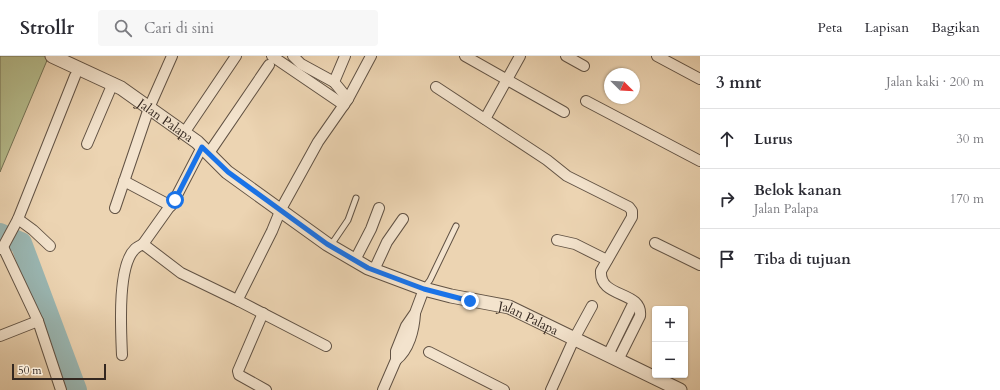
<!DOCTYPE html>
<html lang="id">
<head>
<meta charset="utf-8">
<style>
  body { margin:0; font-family:Cardo,serif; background:#f7f7f7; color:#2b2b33 }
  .controls { position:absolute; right:12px; bottom:12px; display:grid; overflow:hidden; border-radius:4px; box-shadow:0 1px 3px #0004 }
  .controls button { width:36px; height:36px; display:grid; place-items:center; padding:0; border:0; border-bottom:1px solid #e1e1e2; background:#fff; color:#2b2b33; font:20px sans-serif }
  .compass { position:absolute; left:604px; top:12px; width:36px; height:36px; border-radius:50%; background:#fff; box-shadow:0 1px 3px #0004; rotate:114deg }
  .scale { position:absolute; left:12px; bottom:10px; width:94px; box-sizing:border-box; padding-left:4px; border:2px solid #332720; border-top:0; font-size:11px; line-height:14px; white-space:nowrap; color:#332720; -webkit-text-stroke:3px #f3e3cd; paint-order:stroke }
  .stop { position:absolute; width:12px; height:12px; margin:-9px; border:3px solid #1a73e8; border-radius:50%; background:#fff }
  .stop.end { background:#1a73e8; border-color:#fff; box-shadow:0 1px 4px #0008 }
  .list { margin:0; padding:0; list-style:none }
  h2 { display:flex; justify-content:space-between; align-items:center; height:52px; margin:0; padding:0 16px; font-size:17px }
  h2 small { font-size:13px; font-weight:400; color:#7c7c81 }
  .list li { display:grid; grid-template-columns:26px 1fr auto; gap:12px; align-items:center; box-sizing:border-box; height:60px; padding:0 16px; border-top:1px solid #e1e1e2 }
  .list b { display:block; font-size:15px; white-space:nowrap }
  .list p { margin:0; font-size:13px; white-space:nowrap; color:#7c7c81 }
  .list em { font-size:13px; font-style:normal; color:#7c7c81 }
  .icon { flex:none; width:22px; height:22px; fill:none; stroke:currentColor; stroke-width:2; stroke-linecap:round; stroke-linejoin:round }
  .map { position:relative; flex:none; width:700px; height:334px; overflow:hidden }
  header { display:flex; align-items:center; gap:24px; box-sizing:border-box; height:56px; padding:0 20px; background:#fff; border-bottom:1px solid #e1e1e2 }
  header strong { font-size:19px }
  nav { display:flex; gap:22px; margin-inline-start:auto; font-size:14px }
  .search { width:280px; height:36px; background:#f7f7f7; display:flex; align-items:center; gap:10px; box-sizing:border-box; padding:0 14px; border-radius:4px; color:#7c7c81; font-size:15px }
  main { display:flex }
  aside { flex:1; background:#fff }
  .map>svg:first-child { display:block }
  .green { fill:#b6bd8d; stroke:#747256 }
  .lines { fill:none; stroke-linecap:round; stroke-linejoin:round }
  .river { stroke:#9ab7b3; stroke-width:22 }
  .service-casing { stroke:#615244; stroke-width:7 }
  .minor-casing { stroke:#615244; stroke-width:12 }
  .tertiary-casing { stroke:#615244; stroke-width:15 }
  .service { stroke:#f3e3cd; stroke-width:5 }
  .minor { stroke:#f3e3cd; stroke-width:10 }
  .tertiary { stroke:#f3e3cd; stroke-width:13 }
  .route { stroke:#1a73e8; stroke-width:5 }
  .labels { text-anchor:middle; stroke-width:3; stroke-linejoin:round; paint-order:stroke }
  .street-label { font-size:13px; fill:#332720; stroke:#f3e3cd }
</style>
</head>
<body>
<header>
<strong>Strollr</strong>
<div class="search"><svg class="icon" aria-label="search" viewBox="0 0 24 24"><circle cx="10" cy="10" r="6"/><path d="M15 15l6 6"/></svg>Cari di sini</div>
<nav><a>Peta</a><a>Lapisan</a><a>Bagikan</a></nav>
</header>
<main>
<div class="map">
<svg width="700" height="334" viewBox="0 0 700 334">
  <rect width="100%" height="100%" fill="#ecd4b2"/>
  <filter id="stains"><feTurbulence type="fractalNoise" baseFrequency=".005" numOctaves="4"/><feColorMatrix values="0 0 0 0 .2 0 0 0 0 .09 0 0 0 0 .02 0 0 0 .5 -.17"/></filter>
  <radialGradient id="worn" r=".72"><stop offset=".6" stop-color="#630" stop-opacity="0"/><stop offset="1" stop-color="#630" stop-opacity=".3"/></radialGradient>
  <path class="green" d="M 0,0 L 45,0 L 48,2 L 0,116 Z"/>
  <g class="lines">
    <path class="river" d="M 0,178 L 21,187 L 76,334"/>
    <g class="service-casing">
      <g id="service">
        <path d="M 331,189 L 348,164 L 356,142"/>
        <path d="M 424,232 L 430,224 L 456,170"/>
      </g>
    </g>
    <g class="minor-casing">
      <g id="minor">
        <path d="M 272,0 L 344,49"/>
        <path d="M 293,0 L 301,8 L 334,26 L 348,43"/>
        <path d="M 465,0 L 564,56"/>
        <path d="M 566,0 L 584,10"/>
        <path d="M 657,0 L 700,23"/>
        <path d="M 334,26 L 345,0"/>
        <path d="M 436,31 L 547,104 L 567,120 L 629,151 L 632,155 L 632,161 L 601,215 C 599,243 643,234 640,260 L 618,304"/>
        <path d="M 586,45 L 700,105"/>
        <path d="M 485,63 L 520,0"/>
        <path d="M 184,77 L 236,0"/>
        <path d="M 87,88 L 113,27"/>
        <path d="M 209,97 L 269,9"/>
        <path d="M 124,125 L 171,150"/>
        <path d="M 115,152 L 149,52 L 172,0"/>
        <path d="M 18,163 L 33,174 L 50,190"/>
        <path d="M 557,184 L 575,188 L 607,204"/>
        <path d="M 655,187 L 700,209"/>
        <path d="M 143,188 L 175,143 L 202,91"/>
        <path d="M 3,191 L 38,265 L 61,334"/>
        <path d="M 0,193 L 3,191 L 18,163 L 75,20"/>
        <path d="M 355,204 L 371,173 L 379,152"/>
        <path d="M 374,214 L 387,186 L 403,163"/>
        <path d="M 263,257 L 238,315 L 239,319 L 266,334"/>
        <path d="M 0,280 L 38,265"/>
        <path d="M 326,290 L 239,245 L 239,241 L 272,175 L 281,153 L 318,86 L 348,43 L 371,0"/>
        <path d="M 429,296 L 504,334"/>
        <path d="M 122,299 C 121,274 117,210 135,193 C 137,191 141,189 143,188 L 181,217 L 239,245"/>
        <path d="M 608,299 L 634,246"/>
        <path d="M 396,304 C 409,294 414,274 415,258"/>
        <path d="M 383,334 L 396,304 L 396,295 L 406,270 L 415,257 L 424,233"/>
        <path d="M 551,334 L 574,283 L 592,250"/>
      </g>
    </g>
    <g class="tertiary-casing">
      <g id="tertiary">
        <path id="s1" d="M 52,0 L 121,32 L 197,86 L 227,116 L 327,188 L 368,212 L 424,233 L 451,240 L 509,251 L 680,334"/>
      </g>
    </g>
    <use href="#service" class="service"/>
    <use href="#minor" class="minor"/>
    <use href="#tertiary" class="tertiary"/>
  </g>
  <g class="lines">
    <path class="route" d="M 175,144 L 202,91 L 228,116 L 327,188 L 368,212 L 424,233 L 470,245"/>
  </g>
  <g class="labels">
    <g class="street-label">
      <text dy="5" stroke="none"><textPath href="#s1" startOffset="131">Jalan Palapa</textPath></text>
      <text dy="5" stroke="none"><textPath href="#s1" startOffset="551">Jalan Palapa</textPath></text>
    </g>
  </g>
  <rect width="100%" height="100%" filter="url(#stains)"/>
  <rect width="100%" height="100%" fill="url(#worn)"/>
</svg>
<div class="controls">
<button>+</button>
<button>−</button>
</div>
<svg class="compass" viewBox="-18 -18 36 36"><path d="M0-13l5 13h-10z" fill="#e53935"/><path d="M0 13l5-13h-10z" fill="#7c7c81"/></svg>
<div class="scale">50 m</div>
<div class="stop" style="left:175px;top:144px"></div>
<div class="stop end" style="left:470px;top:245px"></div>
</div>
<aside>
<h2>3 mnt<small>Jalan kaki · 200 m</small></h2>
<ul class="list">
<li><svg class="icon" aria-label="ahead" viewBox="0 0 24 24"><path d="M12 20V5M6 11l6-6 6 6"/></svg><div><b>Lurus</b></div><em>30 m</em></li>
<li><svg class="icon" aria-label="right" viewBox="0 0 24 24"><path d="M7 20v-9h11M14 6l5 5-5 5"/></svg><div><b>Belok kanan</b><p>Jalan Palapa</p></div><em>170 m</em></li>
<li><svg class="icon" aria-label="arrive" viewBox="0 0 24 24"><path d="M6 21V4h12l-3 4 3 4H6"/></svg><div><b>Tiba di tujuan</b></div></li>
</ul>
</aside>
</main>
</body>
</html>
